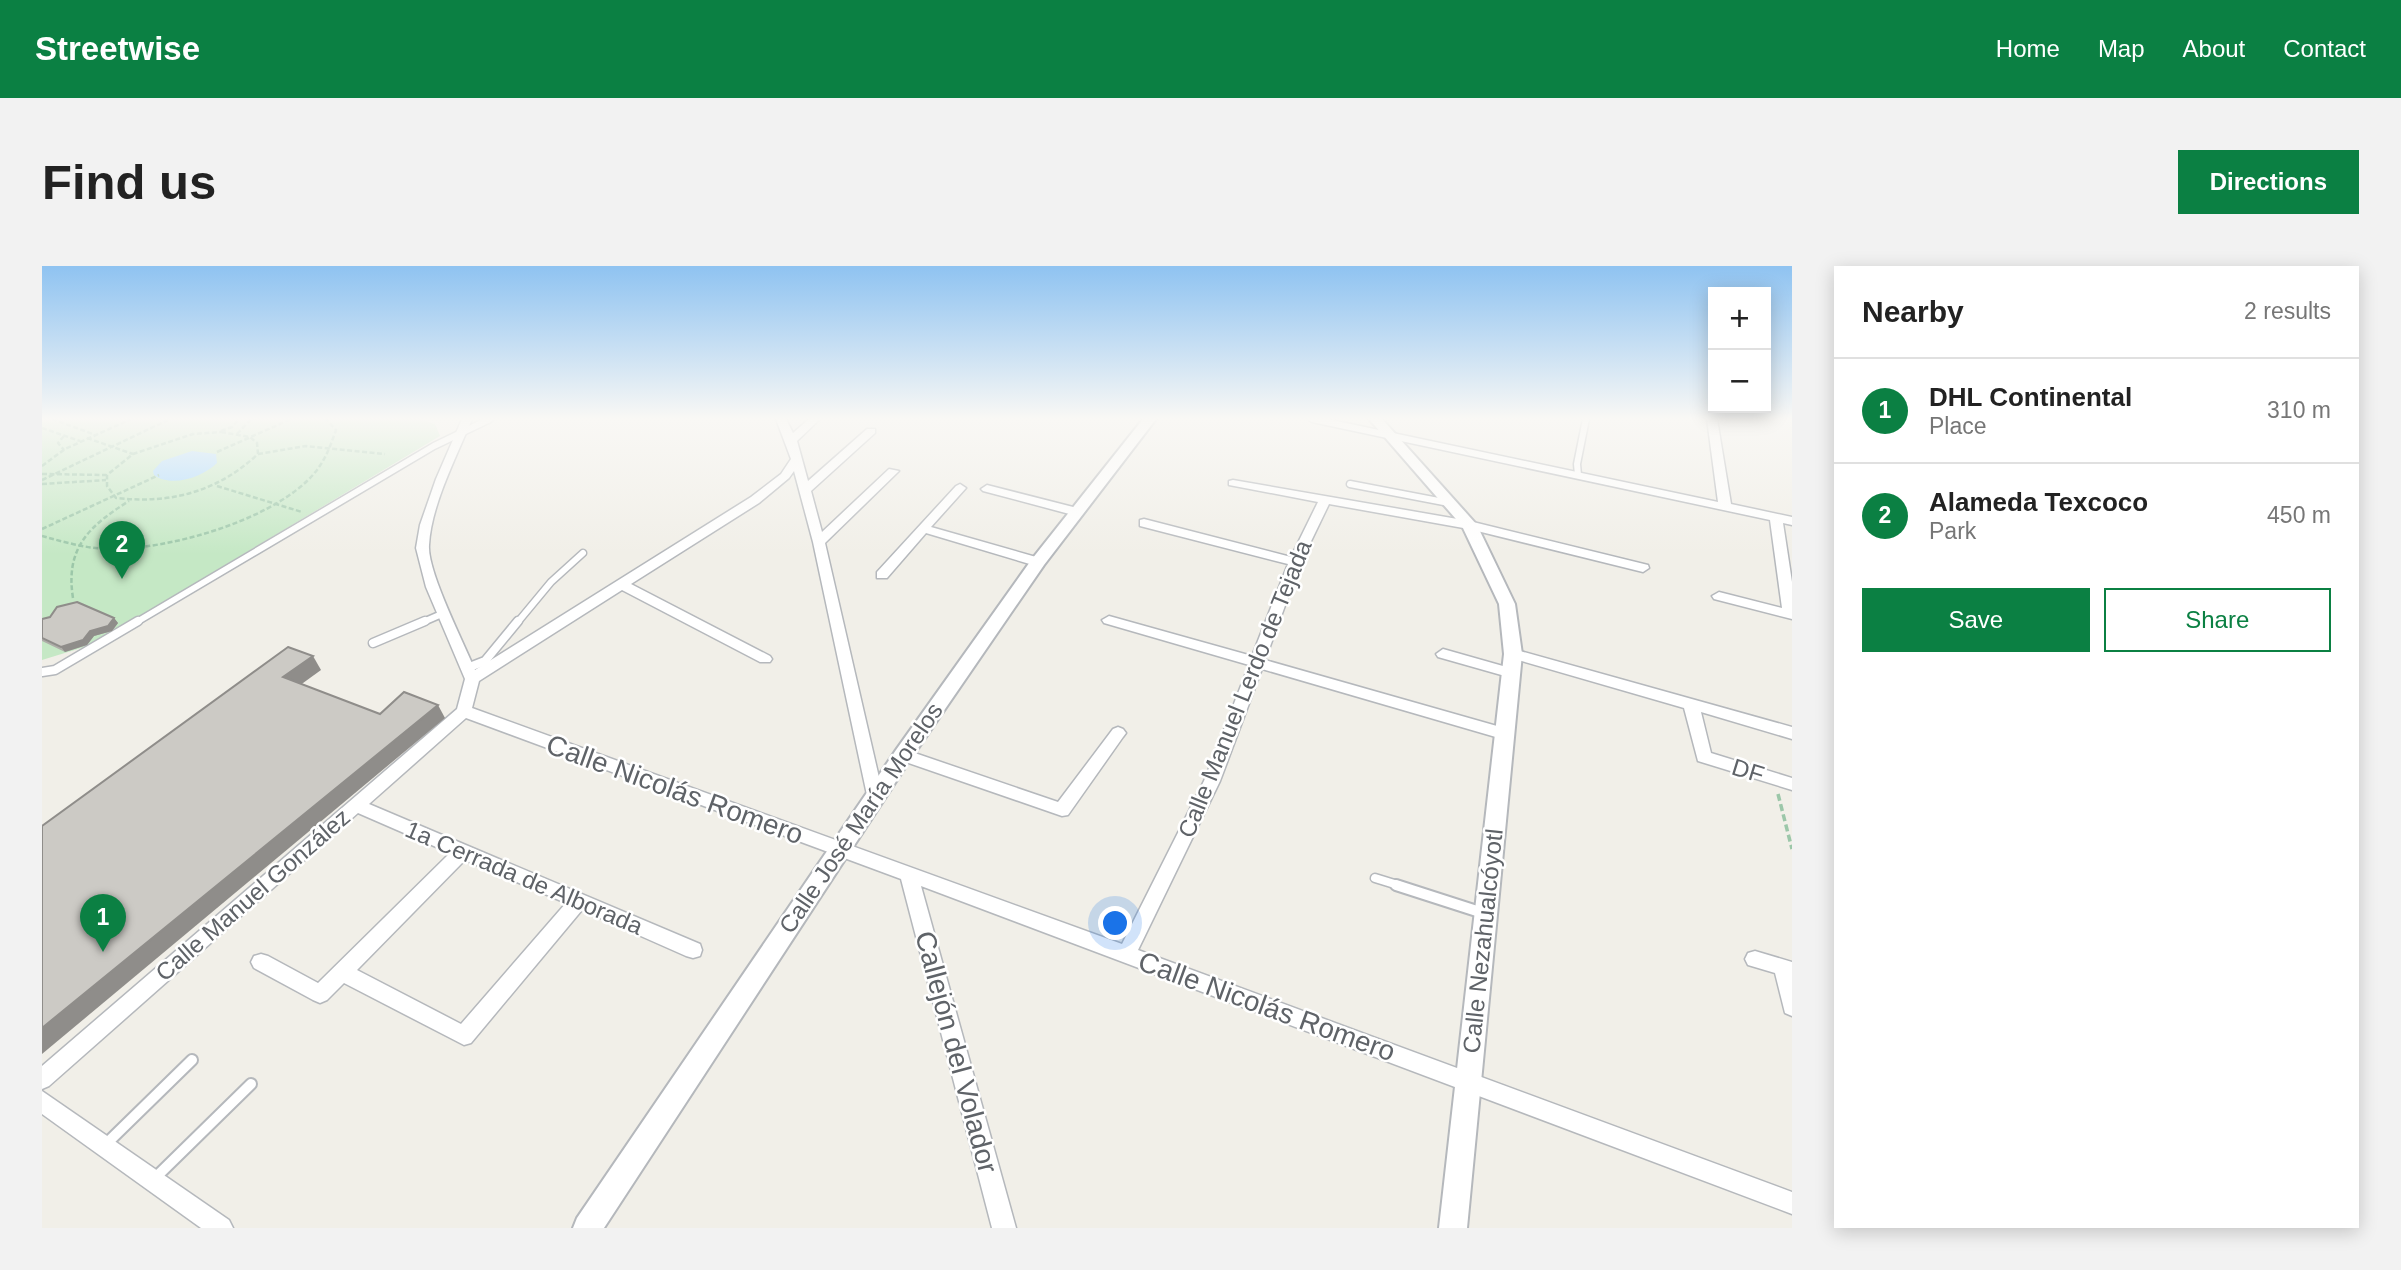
<!DOCTYPE html>
<html lang="en">
<head>
<meta charset="utf-8">
<style>
  body { margin:0; font-family:Arial,sans-serif; background:#f2f2f2; color:#222 }
  .controls { position:absolute; right:21px; top:21px; display:grid; overflow:hidden; border-radius:0px; box-shadow:0 4px 18px #0003 }
  .controls button { width:63px; height:63px; display:grid; place-items:center; padding:0; border:0; border-bottom:2px solid #e0e0e0; background:#fff; color:#222; font:35px sans-serif }
  .you { position:absolute; left:1074px; top:658px; width:24px; height:24px; margin:-18px; border:5px solid #fff; border-radius:50%; background:#1a73e8; box-shadow:0 0 0 10px #1a73e833 }
  .badge { display:grid; place-items:center; width:46px; height:46px; border-radius:50%; background:#0b8043; color:#fff; font-size:23px; font-weight:700 }
  .pin { position:absolute; translate:-50% -58px; filter:drop-shadow(0 2px 4px #0008) }
  .pin::after { content:''; position:absolute; top:37px; width:24px; height:21px; background:inherit; clip-path:polygon(0 0,100% 0,50% 100%) }
  .list { margin:0; padding:0; list-style:none }
  h2 { display:flex; justify-content:space-between; align-items:center; height:91px; margin:0; padding:0 28px; font-size:30px }
  h2 small { font-size:23px; font-weight:400; color:#767676 }
  .list li { display:grid; grid-template-columns:46px 1fr auto; gap:21px; align-items:center; box-sizing:border-box; height:105px; padding:0 28px; border-top:2px solid #e0e0e0 }
  .list b { display:block; font-size:26px; white-space:nowrap }
  .list p { margin:0; font-size:23px; white-space:nowrap; color:#767676 }
  .list em { font-size:23px; font-style:normal; color:#767676 }
  .actions { display:flex; gap:14px; padding:21px 28px }
  .actions a { flex:1; padding:16px 0; border:2px solid #0b8043; border-radius:0px; text-align:center; font-size:24px; color:#0b8043 }
  .actions .main { background:#0b8043; color:#fff }
  .map { position:relative; flex:none; width:1750px; height:962px; overflow:hidden; border-radius:0px }
  header { display:flex; align-items:center; gap:42px; box-sizing:border-box; height:98px; padding:0 35px; background:#0b8043; color:#fff }
  header strong { font-size:33px }
  nav { display:flex; gap:38px; margin-inline-start:auto; font-size:24px }
  .intro { display:flex; align-items:center; justify-content:space-between; box-sizing:border-box; height:168px; padding:0 42px }
  h1 { margin:0; font-size:49px }
  .button { padding:18px 32px; border-radius:0px; background:#0b8043; color:#fff; font-size:24px; font-weight:700 }
  main { display:flex; gap:42px; padding:0 42px }
  aside { flex:1; background:#fff; border-radius:0px; box-shadow:0 4px 18px #0003 }
  .map>svg:first-child { display:block }
  .green { fill:#c5e8c5 }
  .water { fill:#aadaff }
  .lines { fill:none; stroke-linecap:round; stroke-linejoin:round }
  .service-far2-casing { stroke:#b5b8bc; stroke-width:9 }
  .service-far1-casing { stroke:#b5b8bc; stroke-width:11 }
  .service-casing { stroke:#b5b8bc; stroke-width:14 }
  .minor-casing { stroke:#b5b8bc; stroke-width:3 }
  .tertiary-casing { stroke:#b5b8bc; stroke-width:4 }
  .path-far1 { stroke:#9cc7a9; stroke-width:2.5; stroke-dasharray:5 2.5; stroke-linecap:butt }
  .path { stroke:#9cc7a9; stroke-width:3.5; stroke-dasharray:7 3.5; stroke-linecap:butt }
  .service-far2 { stroke:#fff; stroke-width:6 }
  .service-far1 { stroke:#fff; stroke-width:8 }
  .service { stroke:#fff; stroke-width:10 }
  .minor { fill:#fff; fill-rule:evenodd }
  .tertiary { fill:#fff; fill-rule:evenodd }
  .wall { fill:#afaea9 }
  .shaded-wall { fill:#8f8d8a }
  .building { fill:#cccac5; stroke:#8f8d8a; stroke-width:2 }
  .labels { text-anchor:middle; stroke-width:5; stroke-linejoin:round; paint-order:stroke }
  .street-label { font-size:24px; fill:#5f6368; stroke:#fff }
  .near-street-label { font-size:28px; fill:#5f6368; stroke:#fff }
</style>
</head>
<body>
<header>
<strong>Streetwise</strong>
<nav><a>Home</a><a>Map</a><a>About</a><a>Contact</a></nav>
</header>
<div class="intro"><h1>Find us</h1><a class="button">Directions</a></div>
<main>
<div class="map">
<svg width="1750" height="962" viewBox="0 0 1750 962">
  <rect width="100%" height="100%" fill="#f1efe8"/>
  <path class="green" d="M 0,153 L 379,153 L 393,158 L 398,170 L 52,378 L 0,394 Z"/>
  <path class="water" d="M 150,185 L 174,188 L 175,197 C 161,211 130,222 112,209 L 111,205 L 120,195 Z"/>
  <g class="lines">
    <g class="service-far2-casing">
      <g id="service-far2">
        <path d="M 1536,209 L 1535,198 L 1544,153"/>
        <path d="M 1308,218 L 1407,237"/>
        <path d="M 93,357 L 392,180 L 448,153"/>
        <path d="M 379,357 L 402,347"/>
        <path d="M 475,357 L 509,316 L 541,287"/>
      </g>
    </g>
    <g class="service-far1-casing">
      <g id="service-far1">
        <path d="M 331,377 L 383,355"/>
        <path d="M 425,402 L 443,395 L 476,355"/>
        <path d="M 0,406 L 13,404 L 96,355"/>
        <path d="M 1333,612 L 1359,620"/>
      </g>
    </g>
    <g class="service-casing">
      <g id="service">
        <path d="M 1354,619 L 1441,647"/>
        <path d="M 62,880 L 150,794"/>
        <path d="M 112,913 L 209,818"/>
      </g>
    </g>
    <g class="minor-casing">
      <g id="minor">
        <path d="M 420,153 L 430,153 C 415,190 389,239 387,279 C 385,305 422,377 433,404 L 709,231 L 739,208 L 749,193 L 734,153 L 744,153 L 751,167 L 767,153 L 778,153 L 755,175 L 766,215 L 825,163 L 833,163 L 833,167 L 769,225 L 780,266 L 847,203 L 857,205 L 783,277 L 841,529 L 839,533 L 827,533 L 825,529 L 771,276 L 752,205 L 747,212 L 717,237 L 589,318 L 728,390 L 730,393 L 728,396 L 718,396 L 580,324 L 437,415 L 430,442 L 1080,678 L 1162,515 L 1207,399 L 1062,357 L 1060,354 L 1067,350 L 1210,390 L 1246,298 L 1098,260 L 1098,254 L 1102,253 L 1249,291 L 1276,236 L 1187,219 L 1187,215 L 1191,214 L 1427,255 L 1606,299 L 1607,302 L 1601,306 L 1427,263 L 1287,238 L 1259,296 L 1223,394 L 1469,464 L 1472,468 L 1464,474 L 1220,403 L 1178,515 L 1096,684 L 1750,926 L 1750,948 L 879,620 L 974,962 L 950,962 L 859,613 L 424,452 L 327,538 L 658,678 L 660,684 L 658,690 L 651,692 L 644,690 L 540,644 L 429,777 L 422,779 L 302,717 L 285,734 L 278,737 L 271,734 L 212,702 L 209,696 L 212,690 L 219,688 L 226,690 L 276,717 L 408,587 L 316,547 L 7,820 L 0,823 L 0,800 L 415,443 L 423,413 L 384,321 L 374,282 L 378,259 L 394,213 ZM 423,594 L 524,637 L 419,758 L 315,704 Z"/>
        <path d="M 1265,153 L 1285,153 L 1676,236 L 1665,153 L 1675,153 L 1689,238 L 1750,251 L 1750,259 L 1741,257 L 1750,316 L 1750,353 L 1672,333 L 1670,330 L 1677,326 L 1740,342 L 1728,254 L 1270,156 Z"/>
        <path d="M 918,218 L 924,222 L 889,261 L 1001,293 L 1001,299 L 991,299 L 884,267 L 845,312 L 835,312 L 835,306 L 914,220 Z"/>
        <path d="M 945,219 L 1039,243 L 1041,246 L 1035,250 L 941,225 L 939,223 Z"/>
        <path d="M 1401,383 L 1475,404 L 1477,407 L 1470,412 L 1396,391 L 1394,388 Z"/>
        <path d="M 1471,383 L 1750,461 L 1750,473 L 1659,446 L 1669,487 L 1750,512 L 1750,524 L 1656,495 L 1642,442 L 1466,391 L 1464,388 Z"/>
        <path d="M 1076,461 L 1081,463 L 1084,467 L 1081,471 L 1026,549 L 1020,550 L 855,493 L 853,489 L 861,483 L 1016,536 L 1071,463 Z"/>
        <path d="M 1713,685 L 1750,696 L 1750,750 L 1743,747 L 1733,707 L 1706,699 L 1703,693 L 1706,687 Z"/>
        <path d="M 0,825 L 187,954 L 191,962 L 159,962 L 0,848 Z"/>
      </g>
    </g>
    <g class="tertiary-casing">
      <g id="tertiary">
        <path d="M 1101,153 L 1114,153 L 1002,299 L 868,494 L 562,962 L 531,962 L 535,952 L 854,484 L 990,293 Z"/>
        <path d="M 1327,153 L 1340,153 L 1435,259 L 1473,338 L 1480,388 L 1425,962 L 1397,962 L 1462,388 L 1457,338 L 1420,260 Z"/>
      </g>
    </g>
    <g class="path-far1">
      <path d="M 10,153 L 51,168"/>
      <path d="M 0,162 L 38,175"/>
      <path d="M 179,165 L 190,161 L 197,153"/>
      <path d="M 179,166 L 208,171 L 215,177 L 216,188 C 175,226 129,238 74,232 L 65,220 L 65,209 L 91,188 L 151,168 Z"/>
      <path d="M 195,168 L 209,153"/>
      <path d="M 22,170 L 16,177 L 22,184"/>
      <path d="M 45,172 L 91,188"/>
      <path d="M 175,186 L 249,153"/>
      <path d="M 216,188 L 264,180 L 343,188"/>
      <path d="M 0,200 L 23,183 L 89,153"/>
      <path d="M 0,208 L 64,209"/>
      <path d="M 0,214 L 128,153"/>
      <path d="M 0,218 L 64,214"/>
      <path d="M 175,220 L 260,246"/>
      <path d="M 0,263 L 117,209"/>
      <path d="M 0,270 C 22,276 46,283 69,283 C 128,283 222,256 265,215 C 281,200 287,184 294,164 L 284,153"/>
      <path d="M 31,332 C 23,282 47,260 87,235"/>
    </g>
    <path class="path" d="M 1736,528 L 1750,583"/>
    <use href="#service-far2" class="service-far2"/>
    <use href="#service-far1" class="service-far1"/>
    <use href="#service" class="service"/>
    <use href="#minor" class="minor"/>
    <use href="#tertiary" class="tertiary"/>
  </g>
  <path class="wall" d="M 8,351 L 72,352 L 76,357 L 70,365 L 52,370 L 45,379 L 23,386 L 0,375 L 0,353 Z"/>
  <g class="shaded-wall">
    <path d="M 72,352 L 76,357 L 70,365 L 52,370 L 45,379 L 23,386 L 19,381 Z"/>
    <path d="M 271,390 L 279,404 L 250,425 L 241,411 Z"/>
    <path d="M 396,439 L 403,452 L 0,788 L 0,762 Z"/>
  </g>
  <g class="building">
    <path d="M 35,336 L 72,352 L 66,360 L 48,365 L 41,374 L 19,381 L 0,372 L 0,353 L 8,351 L 15,341 Z"/>
    <path d="M 246,381 L 271,390 L 241,411 L 338,448 L 362,426 L 396,439 L 0,762 L 0,560 Z"/>
  </g>
  <linearGradient id="sky" x2="0" y2="1"><stop stop-color="#8fc3f1"/><stop offset="0.53" stop-color="#f9f8f5"/><stop offset="1" stop-color="#f9f8f5" stop-opacity="0"/></linearGradient>
  <rect width="1750" height="288" fill="url(#sky)"/>
  <g class="labels">
    <g class="street-label">
      <text transform="translate(1203 423) rotate(-68)" y="8">Calle Manuel Lerdo de Tejada</text>
      <text transform="translate(1706 505) rotate(17)" y="8">DF</text>
      <text transform="translate(819 552) rotate(-56)" y="8">Calle José María Morelos</text>
      <text transform="translate(482 612) rotate(23)" y="8">1a Cerrada de Alborada</text>
      <text transform="translate(211 629) rotate(-41)" y="8">Calle Manuel González</text>
      <text transform="translate(1441 675) rotate(-84)" y="8">Calle Nezahualcóyotl</text>
    </g>
    <g class="near-street-label">
      <text transform="translate(633 523) rotate(20)" y="10">Calle Nicolás Romero</text>
      <text transform="translate(1225 740) rotate(20)" y="10">Calle Nicolás Romero</text>
      <text transform="translate(915 786) rotate(75)" y="10">Callejón del Volador</text>
    </g>
  </g>
</svg>
<div class="controls">
<button>+</button>
<button>−</button>
</div>
<div class="you"></div>
<div class="pin badge" style="left:61px;top:686px">1</div>
<div class="pin badge" style="left:80px;top:313px">2</div>
</div>
<aside>
<h2>Nearby<small>2 results</small></h2>
<ul class="list">
<li><span class="badge">1</span><div><b>DHL Continental</b><p>Place</p></div><em>310 m</em></li>
<li><span class="badge">2</span><div><b>Alameda Texcoco</b><p>Park</p></div><em>450 m</em></li>
</ul>
<div class="actions"><a class="main">Save</a><a>Share</a></div>
</aside>
</main>
</body>
</html>
